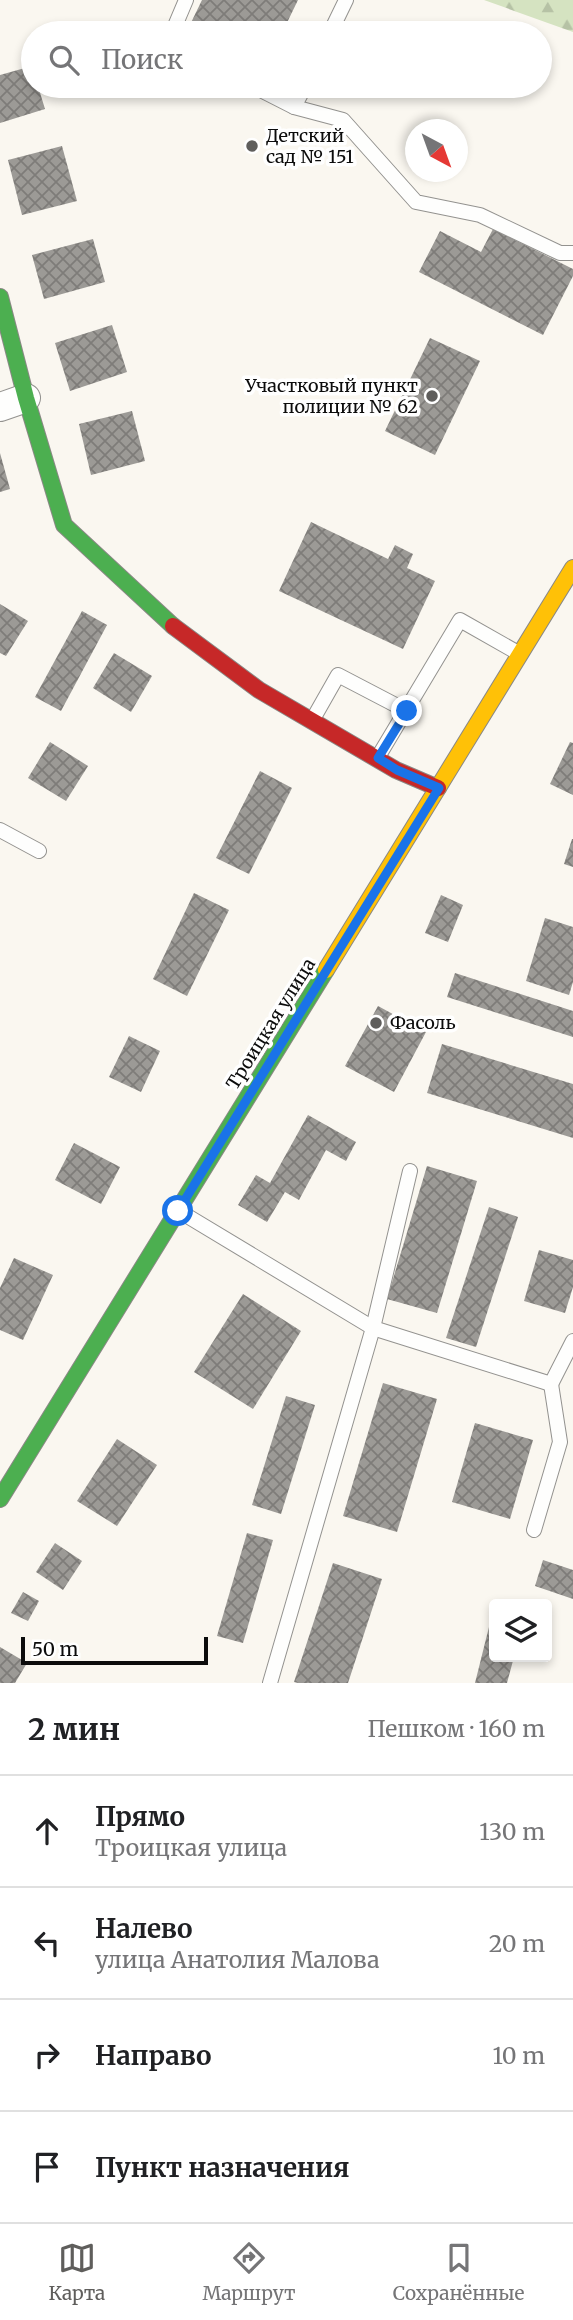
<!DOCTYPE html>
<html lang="ru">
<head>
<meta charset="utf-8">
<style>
  body { margin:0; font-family:Merriweather,serif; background:#f2f2f2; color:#202124 }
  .controls { position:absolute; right:21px; bottom:21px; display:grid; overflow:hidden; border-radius:7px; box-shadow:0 4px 10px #0003 }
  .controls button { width:63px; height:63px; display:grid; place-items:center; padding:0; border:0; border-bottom:2px solid #e0e0e0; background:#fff; color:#202124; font:35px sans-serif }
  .compass { position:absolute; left:405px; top:119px; width:63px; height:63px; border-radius:50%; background:#fff; box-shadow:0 4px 10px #0003; rotate:139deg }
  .scale { position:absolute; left:21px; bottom:18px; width:187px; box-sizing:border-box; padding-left:7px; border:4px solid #0c0c0c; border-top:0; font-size:19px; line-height:24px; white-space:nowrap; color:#0c0c0c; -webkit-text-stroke:5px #fff; paint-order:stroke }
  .stop { position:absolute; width:21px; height:21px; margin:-16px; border:5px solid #1a73e8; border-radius:50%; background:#fff }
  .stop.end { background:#1a73e8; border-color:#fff; box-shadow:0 2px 7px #0008 }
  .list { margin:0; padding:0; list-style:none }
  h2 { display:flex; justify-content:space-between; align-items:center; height:91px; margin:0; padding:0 28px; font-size:30px }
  h2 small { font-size:23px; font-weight:400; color:#757577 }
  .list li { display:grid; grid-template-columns:46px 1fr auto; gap:21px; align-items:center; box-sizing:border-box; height:112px; padding:0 28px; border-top:2px solid #e0e0e0 }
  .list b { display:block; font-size:26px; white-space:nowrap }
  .list p { margin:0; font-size:23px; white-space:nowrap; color:#757577 }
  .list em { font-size:23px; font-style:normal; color:#757577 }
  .icon { flex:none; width:38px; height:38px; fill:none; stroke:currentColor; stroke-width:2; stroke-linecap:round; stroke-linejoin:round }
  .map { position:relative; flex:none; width:573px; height:1683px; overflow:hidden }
  .search { position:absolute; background:#fff; box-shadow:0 4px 10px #0003; left:21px; right:21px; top:21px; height:77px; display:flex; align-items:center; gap:18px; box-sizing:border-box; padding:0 24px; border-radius:38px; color:#757577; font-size:26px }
  .sheet { height:539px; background:#fff }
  nav { display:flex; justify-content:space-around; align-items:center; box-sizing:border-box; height:98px; border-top:2px solid #e0e0e0; background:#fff; font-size:19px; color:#757577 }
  nav a { display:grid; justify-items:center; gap:4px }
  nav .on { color:#5f5e5c }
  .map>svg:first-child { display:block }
  .forest { fill:url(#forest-firs) }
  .building { fill:url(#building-cross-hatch) }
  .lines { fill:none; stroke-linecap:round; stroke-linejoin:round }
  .lane-casing { stroke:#93928f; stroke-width:16 }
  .street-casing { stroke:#93928f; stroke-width:30 }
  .fast-casing { stroke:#8a8885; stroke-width:18 }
  .slow-casing { stroke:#8a8885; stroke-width:18 }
  .jam-casing { stroke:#8a8885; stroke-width:18 }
  .lane { stroke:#fefefd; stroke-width:14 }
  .street { stroke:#fefefd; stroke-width:28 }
  .fast { stroke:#4caf50; stroke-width:16 }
  .slow { stroke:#ffc107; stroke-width:16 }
  .jam { stroke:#c62828; stroke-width:16 }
  .route { stroke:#1a73e8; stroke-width:9 }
  .poi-dot { fill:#5f5e5c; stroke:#fff; stroke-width:2.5 }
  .labels { text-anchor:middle; stroke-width:7; stroke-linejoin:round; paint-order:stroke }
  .poi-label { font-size:18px; fill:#0c0c0c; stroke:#fff; text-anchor:start }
  .street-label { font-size:18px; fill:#0c0c0c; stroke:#fff }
</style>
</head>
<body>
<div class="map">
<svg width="573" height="1683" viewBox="0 0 573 1683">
  <defs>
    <pattern id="forest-firs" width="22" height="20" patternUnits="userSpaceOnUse" patternTransform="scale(1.75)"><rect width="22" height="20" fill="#d5e3c1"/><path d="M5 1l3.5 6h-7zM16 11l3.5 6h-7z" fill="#b6c2a5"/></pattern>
    <pattern id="building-cross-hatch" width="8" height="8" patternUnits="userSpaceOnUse" patternTransform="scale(1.75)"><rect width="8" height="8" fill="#9c9a96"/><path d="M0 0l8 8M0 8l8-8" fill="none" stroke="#7e7c79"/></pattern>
  </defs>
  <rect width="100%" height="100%" fill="#faf7f0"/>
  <path class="forest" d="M 484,0 L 573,0 L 573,32 Z"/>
  <g class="building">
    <path d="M 202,0 L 298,0 L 282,33 L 186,33 Z"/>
    <path d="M 32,66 L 33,86 L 38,86 L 45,109 L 0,123 L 0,75 Z"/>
    <path d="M 62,146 L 77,201 L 22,215 L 8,160 Z"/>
    <path d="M 493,229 L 573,269 L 573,276 L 543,335 L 419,272 L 440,231 L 481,252 Z"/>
    <path d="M 93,239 L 105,282 L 44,299 L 32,255 Z"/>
    <path d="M 112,325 L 127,372 L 70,391 L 55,343 Z"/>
    <path d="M 430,338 L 480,361 L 435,455 L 385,431 Z"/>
    <path d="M 132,411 L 145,461 L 91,475 L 79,424 Z"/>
    <path d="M 0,453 L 10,489 L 0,492 Z"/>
    <path d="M 311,522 L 388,559 L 395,545 L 413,554 L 407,568 L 435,581 L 403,649 L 279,591 Z"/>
    <path d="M 0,604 L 28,621 L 6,656 L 0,653 Z"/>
    <path d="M 82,611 L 107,625 L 61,711 L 35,697 Z"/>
    <path d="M 114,653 L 152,676 L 131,712 L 93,688 Z"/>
    <path d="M 50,742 L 88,766 L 66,801 L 28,778 Z"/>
    <path d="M 570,742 L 573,743 L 573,795 L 550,784 Z"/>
    <path d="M 260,771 L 292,788 L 249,874 L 216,858 Z"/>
    <path d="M 572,839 L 573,839 L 573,867 L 564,864 Z"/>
    <path d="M 194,893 L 229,910 L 187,996 L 153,979 Z"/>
    <path d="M 441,895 L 463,905 L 448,942 L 425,933 Z"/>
    <path d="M 545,918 L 573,927 L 573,982 L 569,995 L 526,981 Z"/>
    <path d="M 455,973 L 573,1011 L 573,1037 L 447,997 Z"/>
    <path d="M 378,1006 L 426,1032 L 394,1092 L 345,1066 Z"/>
    <path d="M 129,1036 L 160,1051 L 141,1092 L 109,1077 Z"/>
    <path d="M 442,1044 L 573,1084 L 573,1138 L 427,1093 Z"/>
    <path d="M 308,1115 L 356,1142 L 346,1161 L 326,1150 L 299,1200 L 285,1192 L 267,1222 L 238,1205 L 256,1175 L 270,1183 Z"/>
    <path d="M 74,1143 L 120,1167 L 101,1204 L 55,1180 Z"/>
    <path d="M 427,1166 L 477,1181 L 437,1313 L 387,1299 Z"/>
    <path d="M 489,1207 L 518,1217 L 476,1347 L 446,1338 Z"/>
    <path d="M 539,1250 L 573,1260 L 573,1287 L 565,1313 L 524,1301 Z"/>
    <path d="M 14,1258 L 53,1275 L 23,1340 L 0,1330 L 0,1288 Z"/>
    <path d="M 243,1294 L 301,1331 L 253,1409 L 194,1372 Z"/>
    <path d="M 383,1383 L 437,1399 L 397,1532 L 343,1516 Z"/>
    <path d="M 286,1396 L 315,1405 L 281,1514 L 252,1505 Z"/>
    <path d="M 475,1423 L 533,1440 L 510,1519 L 452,1502 Z"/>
    <path d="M 117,1439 L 157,1465 L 117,1526 L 77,1501 Z"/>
    <path d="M 247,1533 L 273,1540 L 243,1643 L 217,1636 Z"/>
    <path d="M 55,1543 L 82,1561 L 63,1590 L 36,1572 Z"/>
    <path d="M 543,1560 L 573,1570 L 573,1599 L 535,1586 Z"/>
    <path d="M 333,1563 L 382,1579 L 348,1683 L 298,1683 L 294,1682 Z"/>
    <path d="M 23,1592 L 39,1601 L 28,1621 L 11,1613 Z"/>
    <path d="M 493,1611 L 494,1657 L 514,1657 L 507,1683 L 475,1683 Z"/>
    <path d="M 0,1647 L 27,1663 L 15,1683 L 0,1683 Z"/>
  </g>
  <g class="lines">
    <g class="lane-casing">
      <g id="lane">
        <path d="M 172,33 L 186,0"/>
        <path d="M 330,33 L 346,0"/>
        <path d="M 253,86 L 294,107 L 343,120 L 416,202 L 480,215 L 560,253 L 573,253"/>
        <path d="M 294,107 L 305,86"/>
        <path d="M 313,719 L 338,675 L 407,711"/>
        <path d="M 378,757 L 460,620 L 520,654"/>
        <path d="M 0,830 L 39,851"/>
        <path d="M 179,1211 L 373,1328 L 551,1384 L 573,1341"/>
        <path d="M 534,1530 L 560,1442 L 551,1384"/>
        <path d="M 270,1683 L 373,1328 L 410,1171"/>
      </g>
    </g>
    <g class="street-casing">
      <path id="street" d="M 0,407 L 26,398"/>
    </g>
    <g class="fast-casing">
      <g id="fast">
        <path d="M 0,297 L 26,398 L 64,525 L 173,626"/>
        <path d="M 0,1499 L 326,970"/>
      </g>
    </g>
    <g class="slow-casing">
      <path id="slow" d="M 326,970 L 573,568"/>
    </g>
    <g class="jam-casing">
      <path id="jam" d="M 173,626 L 259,690 L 396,770 L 438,788"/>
    </g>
    <use href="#lane" class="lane"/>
    <use href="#street" class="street"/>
    <use href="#fast" class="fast"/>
    <use href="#slow" class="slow"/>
    <use href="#jam" class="jam"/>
  </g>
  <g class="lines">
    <path class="route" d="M 178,1211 L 439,788 L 397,770 L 378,758 L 407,711"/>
  </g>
  <g class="poi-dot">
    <circle cx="252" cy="146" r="7"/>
    <circle cx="432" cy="396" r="7"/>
    <circle cx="376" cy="1023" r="7"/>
  </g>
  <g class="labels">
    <g class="poi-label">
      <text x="266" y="142">Детский<tspan x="266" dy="21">сад № 151</tspan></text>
      <text x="418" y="392" text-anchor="end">Участковый пункт<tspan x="418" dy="21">полиции № 62</tspan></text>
      <text x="390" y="1029">Фасоль</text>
    </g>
    <g class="street-label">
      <text transform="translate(271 1024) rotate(-58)" y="6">Троицкая улица</text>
    </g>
  </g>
</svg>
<div class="controls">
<button><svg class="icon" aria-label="layers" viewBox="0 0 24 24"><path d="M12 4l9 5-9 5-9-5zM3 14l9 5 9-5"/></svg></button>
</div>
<svg class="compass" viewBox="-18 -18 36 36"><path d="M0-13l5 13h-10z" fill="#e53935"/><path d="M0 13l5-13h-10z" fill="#757577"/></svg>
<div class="scale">50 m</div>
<div class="stop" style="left:178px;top:1211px"></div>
<div class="stop end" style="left:407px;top:711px"></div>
<div class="search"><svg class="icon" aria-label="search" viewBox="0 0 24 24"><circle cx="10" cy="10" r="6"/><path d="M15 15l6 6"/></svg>Поиск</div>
</div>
<section class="sheet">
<h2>2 мин<small>Пешком · 160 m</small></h2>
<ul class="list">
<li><svg class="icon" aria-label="ahead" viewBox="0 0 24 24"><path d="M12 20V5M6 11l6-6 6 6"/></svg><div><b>Прямо</b><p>Троицкая улица</p></div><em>130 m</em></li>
<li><svg class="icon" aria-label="left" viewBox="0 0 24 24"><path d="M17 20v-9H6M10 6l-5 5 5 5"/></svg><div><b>Налево</b><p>улица Анатолия Малова</p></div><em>20 m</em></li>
<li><svg class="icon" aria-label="right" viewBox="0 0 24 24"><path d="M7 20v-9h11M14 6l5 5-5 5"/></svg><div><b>Направо</b></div><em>10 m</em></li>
<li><svg class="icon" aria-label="arrive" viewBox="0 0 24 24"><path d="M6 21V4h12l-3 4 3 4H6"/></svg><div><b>Пункт назначения</b></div></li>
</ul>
</section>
<nav>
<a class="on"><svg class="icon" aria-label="map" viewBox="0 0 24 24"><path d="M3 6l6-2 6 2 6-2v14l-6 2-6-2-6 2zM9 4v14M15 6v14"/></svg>Карта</a>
<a><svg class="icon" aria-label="directions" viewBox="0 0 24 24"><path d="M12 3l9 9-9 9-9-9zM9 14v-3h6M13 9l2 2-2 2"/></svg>Маршрут</a>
<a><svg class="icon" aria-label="saved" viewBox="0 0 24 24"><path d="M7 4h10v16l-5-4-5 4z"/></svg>Сохранённые</a>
</nav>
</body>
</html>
